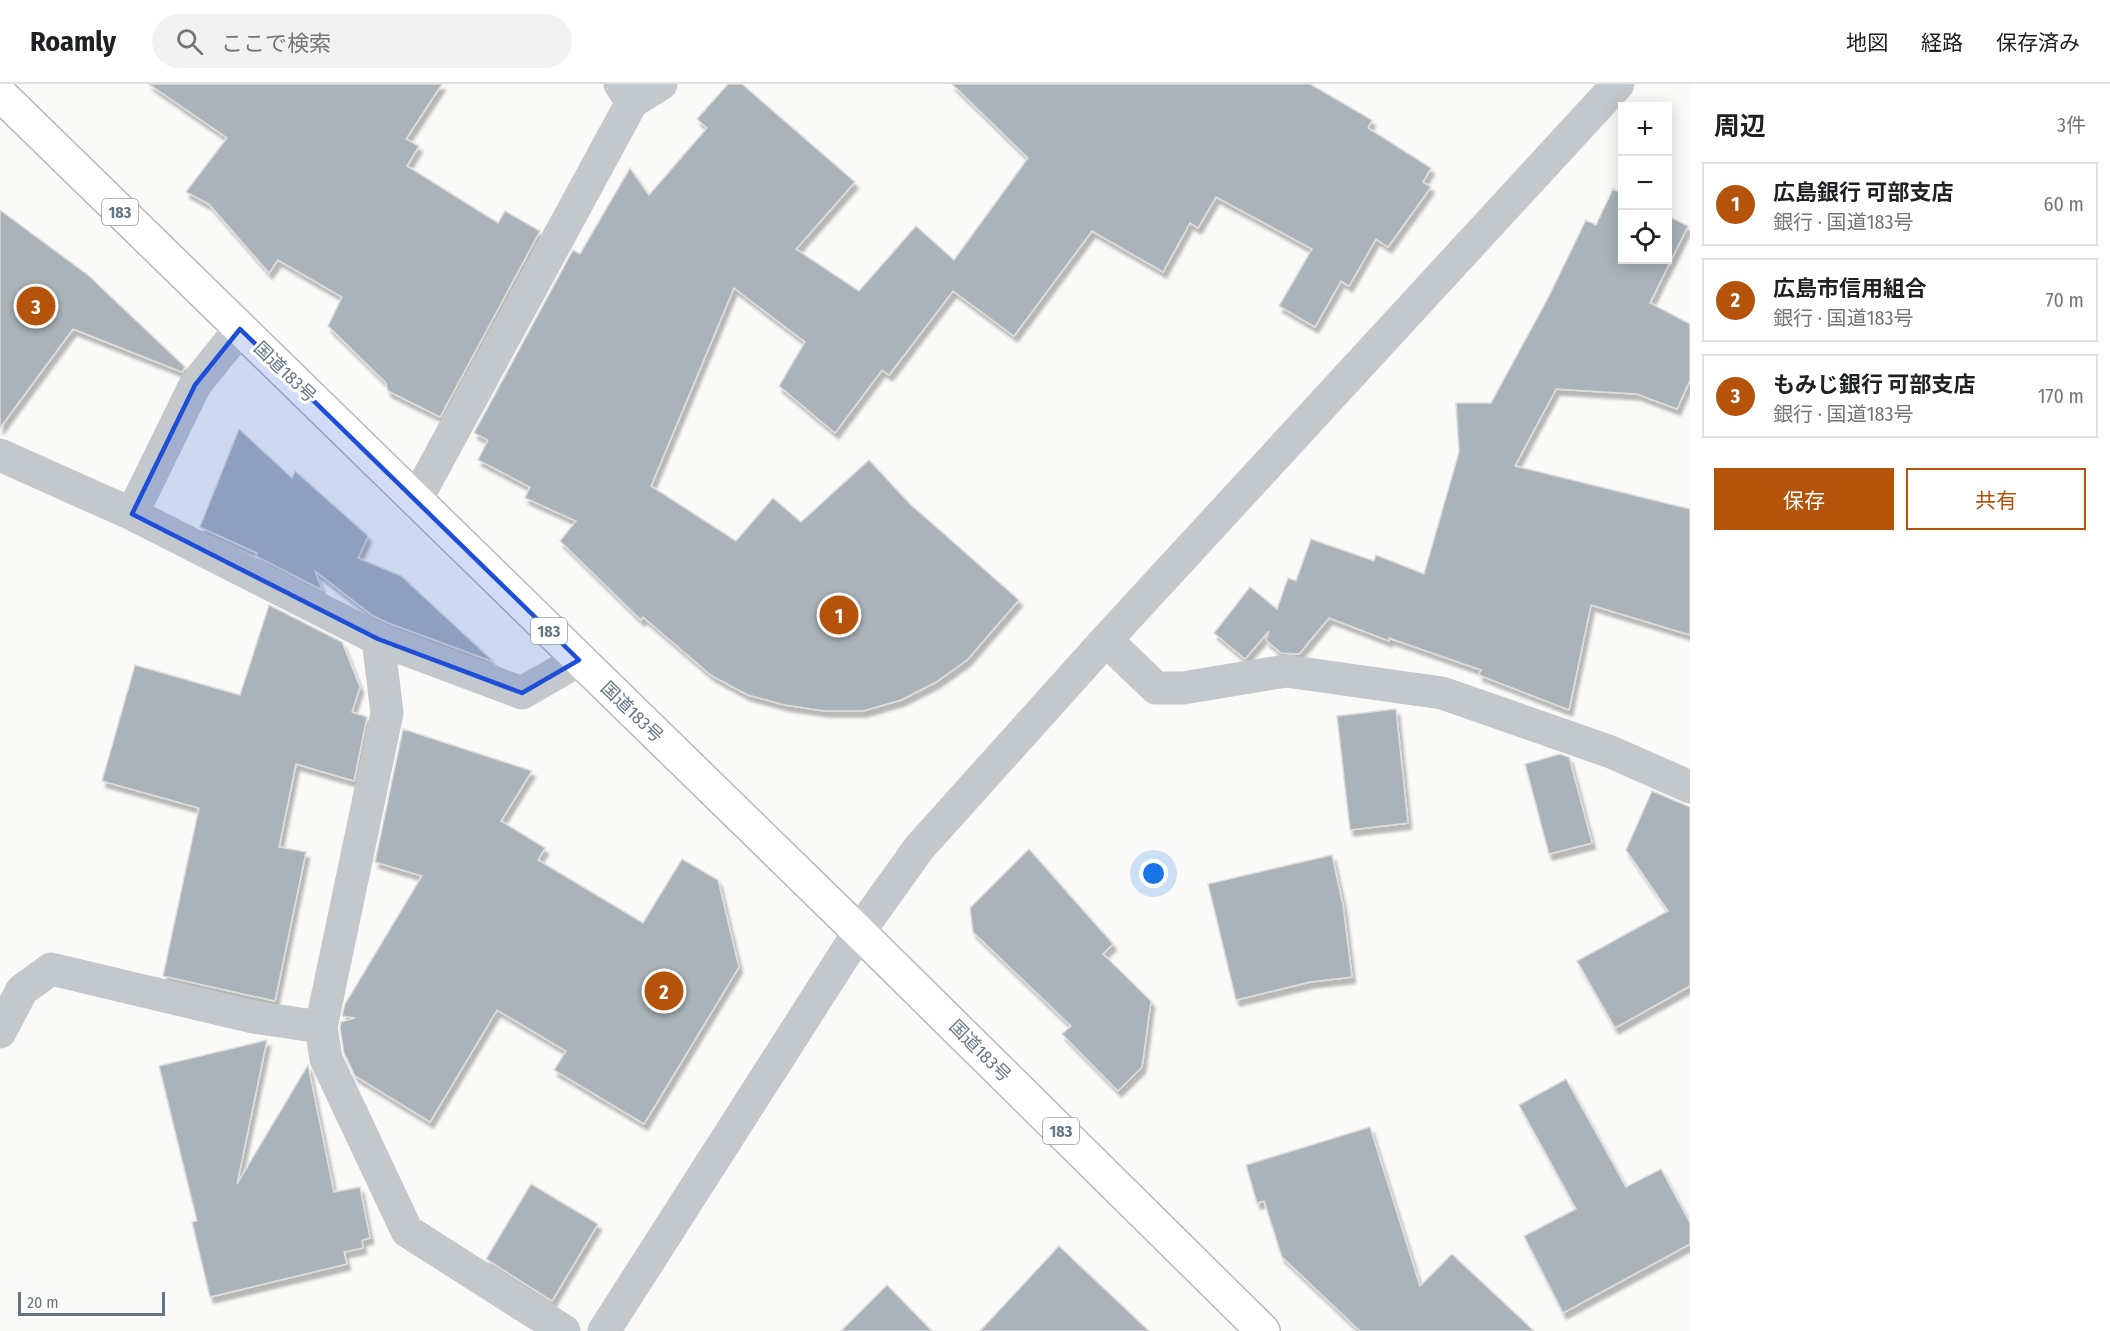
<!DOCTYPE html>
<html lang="ja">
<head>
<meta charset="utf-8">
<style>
  body { margin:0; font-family:"Fira Sans Condensed","Noto Sans JP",sans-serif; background:#f2f2f2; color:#202124 }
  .controls { position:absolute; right:18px; top:18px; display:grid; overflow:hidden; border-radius:0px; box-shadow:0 3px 15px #0003 }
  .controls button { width:54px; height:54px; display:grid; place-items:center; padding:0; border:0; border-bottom:2px solid #e0e0e0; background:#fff; color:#202124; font:30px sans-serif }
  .scale { position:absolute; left:18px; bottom:15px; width:147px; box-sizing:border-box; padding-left:6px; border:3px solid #657683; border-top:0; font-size:16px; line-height:21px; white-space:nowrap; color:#657683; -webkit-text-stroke:4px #fff; paint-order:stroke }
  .you { position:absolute; left:1154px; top:790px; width:21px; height:21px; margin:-15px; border:4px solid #fff; border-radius:50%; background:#1a73e8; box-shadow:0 0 0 9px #1a73e833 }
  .badge { display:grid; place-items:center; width:39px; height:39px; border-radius:50%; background:#b45309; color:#fff; font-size:20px; font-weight:700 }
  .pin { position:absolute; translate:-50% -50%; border:3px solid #fff; box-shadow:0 2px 6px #0006 }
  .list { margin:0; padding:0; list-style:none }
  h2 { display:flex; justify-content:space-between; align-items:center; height:78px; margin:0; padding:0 24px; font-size:26px }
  h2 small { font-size:20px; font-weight:400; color:#757577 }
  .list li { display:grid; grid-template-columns:39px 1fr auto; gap:18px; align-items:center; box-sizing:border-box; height:84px; margin:0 12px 12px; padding:0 12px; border:2px solid #e0e0e0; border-radius:0px }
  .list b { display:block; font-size:22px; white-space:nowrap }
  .list p { margin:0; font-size:20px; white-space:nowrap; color:#757577 }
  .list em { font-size:20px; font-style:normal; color:#757577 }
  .actions { display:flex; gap:12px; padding:18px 24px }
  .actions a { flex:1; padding:14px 0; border:2px solid #b45309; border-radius:0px; text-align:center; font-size:21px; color:#b45309 }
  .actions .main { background:#b45309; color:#fff }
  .icon { flex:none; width:33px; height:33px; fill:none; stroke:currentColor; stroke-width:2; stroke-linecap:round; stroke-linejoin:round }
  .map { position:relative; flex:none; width:1690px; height:1247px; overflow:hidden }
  header { display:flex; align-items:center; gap:36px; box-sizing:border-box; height:84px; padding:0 30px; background:#fff; border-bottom:2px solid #e0e0e0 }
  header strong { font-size:28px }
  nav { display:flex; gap:33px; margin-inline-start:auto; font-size:21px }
  .search { width:420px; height:54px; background:#f2f2f2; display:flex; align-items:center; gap:15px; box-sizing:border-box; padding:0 21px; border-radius:33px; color:#757577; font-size:22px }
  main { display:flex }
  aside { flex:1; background:#fff }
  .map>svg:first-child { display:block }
  .building { fill:#aab3b9; stroke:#dcdcda; stroke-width:1.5; filter:url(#shadow) }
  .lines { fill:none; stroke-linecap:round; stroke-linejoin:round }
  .trunk-casing { stroke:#b4b9bd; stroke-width:36 }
  .minor { stroke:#c3c8cc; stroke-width:33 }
  .tertiary { stroke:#c3c8cc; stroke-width:33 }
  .trunk { stroke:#fff; stroke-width:33 }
  .marked { fill:#1d4ed8; fill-opacity:0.2; stroke:#1d4ed8; stroke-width:4.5; stroke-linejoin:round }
  .labels { text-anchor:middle; stroke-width:6; stroke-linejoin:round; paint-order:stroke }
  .shield { fill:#fff; stroke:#939fa8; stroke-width:1.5 }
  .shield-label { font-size:16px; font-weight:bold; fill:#657683 }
  .street-label { font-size:18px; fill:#657683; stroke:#fff }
</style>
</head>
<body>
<header>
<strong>Roamly</strong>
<div class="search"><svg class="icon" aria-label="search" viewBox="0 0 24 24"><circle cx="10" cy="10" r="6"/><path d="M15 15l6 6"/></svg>ここで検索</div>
<nav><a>地図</a><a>経路</a><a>保存済み</a></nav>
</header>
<main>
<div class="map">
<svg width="1690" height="1247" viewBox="0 0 1690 1247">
  <defs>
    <filter id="shadow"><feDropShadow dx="3.5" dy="6" stdDeviation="1.5" flood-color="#0004"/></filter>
  </defs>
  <rect width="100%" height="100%" fill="#fafaf8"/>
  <g class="building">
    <path d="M 149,0 L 442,0 L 406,55 L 419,62 L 407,82 L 498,139 L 505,127 L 540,147 L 440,333 L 388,307 L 386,299 L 328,242 L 342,213 L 278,176 L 269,189 L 209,120 L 186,108 L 227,54 Z"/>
    <path d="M 728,0 L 742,0 L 855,98 L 796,165 L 859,207 L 916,142 L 954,176 L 1028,74 L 952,0 L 1310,0 L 1372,36 L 1368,44 L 1431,84 L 1423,98 L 1431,103 L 1388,163 L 1376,155 L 1349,202 L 1341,197 L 1315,243 L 1279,222 L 1312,165 L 1216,113 L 1198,144 L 1190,139 L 1163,188 L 1092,147 L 1014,252 L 953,207 L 889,291 L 882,286 L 835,349 L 779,302 L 805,258 L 734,204 L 651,402 L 736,457 L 773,414 L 801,438 L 869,376 L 910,420 L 1019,516 L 967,576 L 936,598 L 901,616 L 863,627 L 825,627 L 785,621 L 748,611 L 712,592 L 643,533 L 641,536 L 560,457 L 576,437 L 525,414 L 530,403 L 478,376 L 488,356 L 474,349 L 573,166 L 580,170 L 630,84 L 649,111 L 707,44 L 697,35 Z"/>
    <path d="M 1613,105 L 1623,110 L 1623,176 L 1668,176 L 1668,132 L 1688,142 L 1650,219 L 1690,240 L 1690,296 L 1677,325 L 1637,310 L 1556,305 L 1515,382 L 1690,425 L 1690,551 L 1591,521 L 1569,626 L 1479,591 L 1481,586 L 1389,554 L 1389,557 L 1329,534 L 1299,570 L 1281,569 L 1266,556 L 1269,547 L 1245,575 L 1214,549 L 1250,503 L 1277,525 L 1288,494 L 1296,497 L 1311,455 L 1374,477 L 1376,471 L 1424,490 L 1459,368 L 1456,319 L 1491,319 L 1548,214 L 1586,136 L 1596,141 Z"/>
    <path d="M 0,126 L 88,191 L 185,283 L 182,288 L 73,245 L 0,344 Z"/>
    <path d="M 239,345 L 292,394 L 295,387 L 368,452 L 358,474 L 401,492 L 494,578 L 386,538 L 372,531 L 315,487 L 322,506 L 256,472 L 257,469 L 200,443 Z"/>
    <path d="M 269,521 L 342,558 L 360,603 L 352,628 L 367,633 L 354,697 L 296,680 L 279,763 L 306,768 L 275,917 L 163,892 L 199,724 L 102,697 L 135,581 L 240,611 Z"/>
    <path d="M 1396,625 L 1408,739 L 1350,746 L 1337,632 Z"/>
    <path d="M 403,645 L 532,687 L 501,737 L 545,764 L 538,776 L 643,839 L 682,775 L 718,796 L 739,883 L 644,1040 L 554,986 L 566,967 L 497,926 L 430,1038 L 355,992 L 344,969 L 340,944 L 341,938 L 355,934 L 342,932 L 345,920 L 422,792 L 375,778 Z"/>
    <path d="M 1560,670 L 1569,673 L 1592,759 L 1549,770 L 1525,680 Z"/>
    <path d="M 1652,707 L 1690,723 L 1690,902 L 1615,944 L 1577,877 L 1668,827 L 1626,766 Z"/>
    <path d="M 1029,765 L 1113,860 L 1103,870 L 1151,917 L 1142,983 L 1118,1007 L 1062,950 L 1071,942 L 973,848 L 970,824 Z"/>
    <path d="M 1332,771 L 1343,821 L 1352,893 L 1310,898 L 1236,916 L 1208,800 Z"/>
    <path d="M 267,956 L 237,1100 L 308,981 L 334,1108 L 360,1103 L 370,1154 L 362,1156 L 363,1164 L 344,1168 L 347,1180 L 210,1213 L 192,1138 L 197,1137 L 159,982 Z"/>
    <path d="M 1566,995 L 1626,1103 L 1661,1085 L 1690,1139 L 1690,1160 L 1563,1229 L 1524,1152 L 1576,1125 L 1519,1021 Z"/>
    <path d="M 1370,1043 L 1420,1202 L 1452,1170 L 1534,1247 L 1360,1247 L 1282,1173 L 1264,1117 L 1257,1119 L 1246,1081 Z"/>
    <path d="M 531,1100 L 598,1140 L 552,1217 L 486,1175 Z"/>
    <path d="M 1059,1162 L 1149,1247 L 980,1247 Z"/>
    <path d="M 887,1201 L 932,1247 L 841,1247 Z"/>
  </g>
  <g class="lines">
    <g class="trunk-casing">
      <path id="trunk" d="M 0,10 L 859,848 L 1263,1247"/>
    </g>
    <g class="minor">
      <path d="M 632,18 L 661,0"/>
      <path d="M 0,371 L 132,430 L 378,555 L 522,609 L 579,576"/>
      <path d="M 416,416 L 632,18 L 620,0"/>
      <path d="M 132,430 L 195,301 L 240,245"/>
      <path d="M 378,555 L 387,629 L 321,943 L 326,975 L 407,1147 L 564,1247"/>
      <path d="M 1106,556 L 1156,604 L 1183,604 L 1286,587 L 1442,609 L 1611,668 L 1690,703"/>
      <path d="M 0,948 L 22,906 L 51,885 L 253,933 L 321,943"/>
    </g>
    <path class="tertiary" d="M 604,1247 L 859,848 L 919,764 L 1106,556 L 1618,0"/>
    <use href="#trunk" class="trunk"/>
  </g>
  <path class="marked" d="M 240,245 L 579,576 L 522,609 L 378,555 L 132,430 L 195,301 Z"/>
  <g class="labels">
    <g class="shield">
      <rect x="102" y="115" width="36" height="26" rx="4.5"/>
      <rect x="531" y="534" width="36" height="26" rx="4.5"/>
      <rect x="1043" y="1034" width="36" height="26" rx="4.5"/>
    </g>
    <g class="shield-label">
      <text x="120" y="134">183</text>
      <text x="549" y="553">183</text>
      <text x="1061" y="1053">183</text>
    </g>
    <g class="street-label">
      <text transform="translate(285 288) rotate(44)" y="6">国道183号</text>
      <text transform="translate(632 628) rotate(44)" y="6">国道183号</text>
      <text transform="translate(980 967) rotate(45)" y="6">国道183号</text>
    </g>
  </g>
</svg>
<div class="controls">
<button>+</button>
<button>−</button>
<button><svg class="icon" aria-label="locate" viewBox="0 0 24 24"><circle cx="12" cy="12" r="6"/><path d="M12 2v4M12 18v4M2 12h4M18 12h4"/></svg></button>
</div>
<div class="scale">20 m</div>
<div class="you"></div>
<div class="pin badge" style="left:839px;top:531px">1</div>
<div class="pin badge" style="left:664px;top:907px">2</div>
<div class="pin badge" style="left:36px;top:222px">3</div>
</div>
<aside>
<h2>周辺<small>3件</small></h2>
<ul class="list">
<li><span class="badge">1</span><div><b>広島銀行 可部支店</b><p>銀行 · 国道183号</p></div><em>60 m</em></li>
<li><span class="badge">2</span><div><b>広島市信用組合</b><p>銀行 · 国道183号</p></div><em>70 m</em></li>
<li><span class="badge">3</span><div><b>もみじ銀行 可部支店</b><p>銀行 · 国道183号</p></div><em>170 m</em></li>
</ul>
<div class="actions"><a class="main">保存</a><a>共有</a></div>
</aside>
</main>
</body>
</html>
